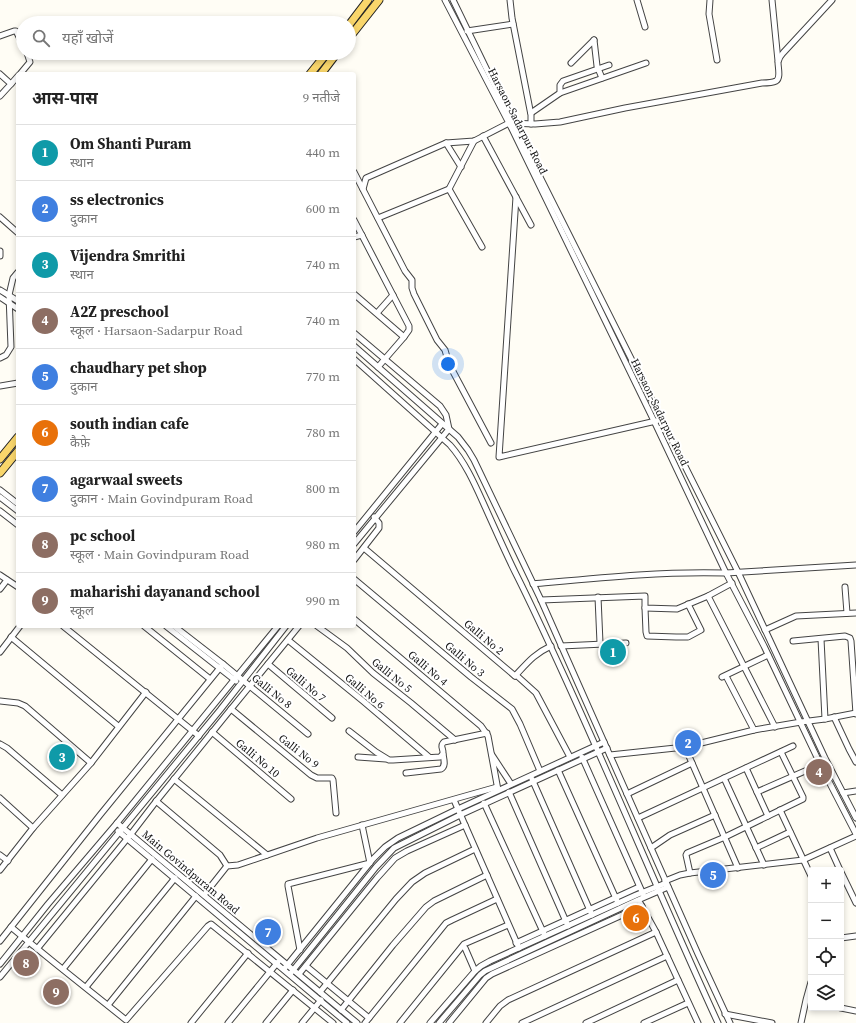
<!DOCTYPE html>
<html lang="hi">
<head>
<meta charset="utf-8">
<style>
  body { margin:0; font-family:"Source Serif 4","Noto Sans Devanagari",serif; background:#f6f6f6; color:#222 }
  .controls { position:absolute; right:12px; bottom:12px; display:grid; overflow:hidden; border-radius:4px; box-shadow:0 2px 6px #0003 }
  .controls button { width:36px; height:36px; display:grid; place-items:center; padding:0; border:0; border-bottom:1px solid #e0e0e0; background:#fff; color:#222; font:20px sans-serif }
  .you { position:absolute; left:448px; top:364px; width:14px; height:14px; margin:-10px; border:3px solid #fff; border-radius:50%; background:#1a73e8; box-shadow:0 0 0 6px #1a73e833 }
  .badge { display:grid; place-items:center; width:26px; height:26px; border-radius:50%; background:#d93025; color:#fff; font-size:13px; font-weight:700 }
  .pin { position:absolute; translate:-50% -50%; border:2px solid #fff; box-shadow:0 1px 4px #0006 }
  .list { margin:0; padding:0; list-style:none }
  h2 { display:flex; justify-content:space-between; align-items:center; height:52px; margin:0; padding:0 16px; font-size:17px }
  h2 small { font-size:13px; font-weight:400; color:#767676 }
  .list li { display:grid; grid-template-columns:26px 1fr auto; gap:12px; align-items:center; box-sizing:border-box; height:56px; padding:0 16px; border-top:1px solid #e0e0e0 }
  .list b { display:block; font-size:15px; white-space:nowrap }
  .list p { margin:0; font-size:13px; white-space:nowrap; color:#767676 }
  .list em { font-size:13px; font-style:normal; color:#767676 }
  .icon { flex:none; width:22px; height:22px; fill:none; stroke:currentColor; stroke-width:2; stroke-linecap:round; stroke-linejoin:round }
  .map { position:relative; flex:none; width:856px; height:1023px; overflow:hidden }
  .search { position:absolute; background:#fff; box-shadow:0 2px 6px #0003; left:16px; top:16px; width:340px; height:44px; display:flex; align-items:center; gap:10px; box-sizing:border-box; padding:0 14px; border-radius:22px; color:#767676; font-size:15px }
  .panel { position:absolute; background:#fff; box-shadow:0 2px 6px #0003; left:16px; top:72px; width:340px; height:556px; border-radius:4px }
  .map>svg:first-child { display:block }
  .lines { fill:none; stroke-linecap:round; stroke-linejoin:round }
  .minor-casing { stroke:#444; stroke-width:7 }
  .major-casing { stroke:#222; stroke-width:9 }
  .minor { stroke:#fff; stroke-width:5 }
  .major { stroke:#f9d66b; stroke-width:7 }
  .labels { text-anchor:middle; stroke-width:4; stroke-linejoin:round; paint-order:stroke }
  .street-label { font-size:11px; fill:#111; stroke:#fff }
</style>
</head>
<body>
<div class="map">
<svg width="856" height="1023" viewBox="0 0 856 1023">
  <rect width="100%" height="100%" fill="#fffdf5"/>
  <g class="lines">
    <g class="minor-casing">
      <g id="minor">
        <path d="M 445,0 L 511,127 L 654,421 L 726,573 L 764,646 L 824,772 L 856,834"/>
        <path d="M 453,0 L 503,103 L 738,572 L 825,758 L 856,818"/>
        <path d="M 510,0 L 512,18 L 531,115 L 531,124"/>
        <path d="M 637,0 L 645,27"/>
        <path d="M 710,0 L 709,14 L 717,60"/>
        <path d="M 772,0 L 778,61"/>
        <path d="M 467,31 L 513,24"/>
        <path d="M 0,36 L 14,31 L 16,31 L 23,45"/>
        <path d="M 594,40 L 597,66 L 602,78"/>
        <path d="M 571,63 L 594,40"/>
        <path d="M 0,74 L 11,84 L 0,96"/>
        <path d="M 20,74 L 30,62 L 27,53"/>
        <path d="M 11,84 L 18,76"/>
        <path d="M 560,93 L 646,63"/>
        <path d="M 531,113 L 560,93 L 560,85 L 563,81 L 609,65"/>
        <path d="M 483,136 L 531,225"/>
        <path d="M 474,141 L 449,189 L 482,247"/>
        <path d="M 446,143 L 461,167"/>
        <path d="M 354,172 L 405,271 L 412,280 L 412,288 L 414,294 L 437,340 L 445,350 L 449,364 L 491,443"/>
        <path d="M 363,189 L 366,178 L 446,143 L 474,141 L 509,123 L 535,124 L 560,122 L 625,108 L 762,83 C 766,83 772,83 776,81 C 781,78 778,68 778,62 C 779,58 780,56 783,53 L 832,0"/>
        <path d="M 516,197 L 499,457 L 656,421"/>
        <path d="M 0,217 L 18,233"/>
        <path d="M 378,218 L 449,189"/>
        <path d="M 354,220 L 409,326 L 409,330 L 404,337 L 378,367"/>
        <path d="M 354,237 L 362,235"/>
        <path d="M 0,251 L 0,256"/>
        <path d="M 0,290 L 18,301"/>
        <path d="M 354,294 L 404,337"/>
        <path d="M 0,297 L 18,309"/>
        <path d="M 377,313 L 393,295"/>
        <path d="M 354,333 L 440,406 L 446,415 L 449,429 L 354,544"/>
        <path d="M 354,346 L 458,437 L 468,450 L 474,460 L 541,600 L 698,954 L 730,1023"/>
        <path d="M 0,358 L 6,355 L 11,347 L 9,295 L 13,278 L 18,272"/>
        <path d="M 354,359 L 450,445 C 466,463 476,487 486,509 C 496,531 506,554 517,576 C 534,610 550,645 566,680 C 618,794 666,910 718,1023"/>
        <path d="M 0,386 L 18,383"/>
        <path d="M 0,490 L 18,504"/>
        <path d="M 0,497 L 18,511"/>
        <path d="M 0,511 L 18,525"/>
        <path d="M 354,532 L 442,424"/>
        <path d="M 364,548 L 515,676 L 516,675 L 536,693 L 570,757"/>
        <path d="M 354,560 L 379,528 L 379,523 L 374,517"/>
        <path d="M 0,575 L 18,587"/>
        <path d="M 354,579 L 471,677 L 512,709 L 520,724 L 540,771"/>
        <path d="M 533,584 C 597,578 662,571 726,573 L 856,565"/>
        <path d="M 845,587 L 847,613"/>
        <path d="M 0,589 L 7,580"/>
        <path d="M 708,596 L 775,727"/>
        <path d="M 598,597 L 600,643"/>
        <path d="M 541,600 L 645,596 L 645,608 L 677,609 L 708,596 L 732,583"/>
        <path d="M 645,608 L 646,632 L 647,636 L 676,637 L 688,637 L 701,630 L 688,604"/>
        <path d="M 354,619 L 481,726 L 488,736 L 498,790"/>
        <path d="M 63,626 L 199,736"/>
        <path d="M 144,626 L 210,679"/>
        <path d="M 166,626 L 236,681"/>
        <path d="M 174,626 L 223,664 L 308,734"/>
        <path d="M 317,626 L 347,648 L 373,673 L 411,703 L 455,740"/>
        <path d="M 765,630 L 796,616 L 856,613"/>
        <path d="M 11,637 L 118,726"/>
        <path d="M 821,639 L 825,719"/>
        <path d="M 288,640 L 363,701 L 429,757"/>
        <path d="M 793,641 L 845,636 L 850,638 L 851,641 L 856,714"/>
        <path d="M 561,646 L 626,643"/>
        <path d="M 0,652 L 20,626"/>
        <path d="M 268,664 L 332,718"/>
        <path d="M 515,676 C 528,662 534,654 551,646"/>
        <path d="M 726,676 L 754,730"/>
        <path d="M 722,677 L 768,655"/>
        <path d="M 0,701 L 18,703 L 25,706 L 91,763"/>
        <path d="M 231,709 L 311,775 L 317,778 L 332,778 L 333,780 L 336,813"/>
        <path d="M 834,717 L 849,749 L 856,762"/>
        <path d="M 349,731 L 376,752 L 389,760 L 393,760 L 440,757 L 443,754 C 444,749 439,746 444,742 L 487,733"/>
        <path d="M 212,732 L 291,799"/>
        <path d="M 0,744 L 7,748 L 62,795"/>
        <path d="M 685,747 L 738,868"/>
        <path d="M 492,755 L 511,784"/>
        <path d="M 610,755 L 685,747 L 754,730 L 801,722 L 825,719 L 856,713"/>
        <path d="M 358,757 L 386,759"/>
        <path d="M 582,757 L 643,894"/>
        <path d="M 746,768 L 768,816"/>
        <path d="M 558,770 L 618,903"/>
        <path d="M 406,773 L 441,769 C 446,766 444,760 443,754"/>
        <path d="M 724,778 L 764,865"/>
        <path d="M 174,779 L 267,855"/>
        <path d="M 532,779 L 592,915"/>
        <path d="M 509,792 L 568,926"/>
        <path d="M 757,792 L 821,764"/>
        <path d="M 843,793 L 856,791"/>
        <path d="M 627,794 L 692,763"/>
        <path d="M 0,798 L 33,828"/>
        <path d="M 454,800 L 519,948"/>
        <path d="M 156,801 L 220,855 L 227,866"/>
        <path d="M 484,803 L 545,936"/>
        <path d="M 780,810 L 811,876"/>
        <path d="M 638,818 L 793,746"/>
        <path d="M 117,823 L 357,1023"/>
        <path d="M 118,831 L 347,1023"/>
        <path d="M 651,848 L 670,835 L 715,815"/>
        <path d="M 756,848 L 790,832"/>
        <path d="M 830,848 L 840,870"/>
        <path d="M 0,855 L 8,861"/>
        <path d="M 0,870 L 33,828 L 91,763 L 146,692"/>
        <path d="M 841,872 L 856,903"/>
        <path d="M 690,873 L 686,855 L 687,853 L 725,837 L 803,799 L 803,797 L 781,752"/>
        <path d="M 665,881 L 680,875 L 690,873 L 803,860 L 856,836"/>
        <path d="M 204,895 L 227,866 L 238,865 L 317,838 L 497,787"/>
        <path d="M 640,903 L 656,932 L 698,1023"/>
        <path d="M 11,927 L 29,942 L 56,964 L 126,1020 L 208,926 L 211,924 L 333,1023"/>
        <path d="M 841,938 L 856,936"/>
        <path d="M 0,941 L 100,815 L 223,664"/>
        <path d="M 516,943 L 639,887"/>
        <path d="M 465,948 L 475,971"/>
        <path d="M 37,949 L 131,834 L 154,804 L 231,709 L 299,626"/>
        <path d="M 300,950 L 288,886 L 288,884 L 370,863 L 362,825"/>
        <path d="M 0,964 L 48,904 L 117,823 L 278,626"/>
        <path d="M 306,966 L 369,1018"/>
        <path d="M 63,969 L 152,859"/>
        <path d="M 284,969 L 373,859 L 385,847 L 398,838 L 458,809 L 604,742"/>
        <path d="M 290,974 L 376,867 L 394,848 L 460,815 L 607,748"/>
        <path d="M 299,974 L 377,878 L 395,858 L 407,851 L 465,825"/>
        <path d="M 0,977 L 220,710 L 286,626"/>
        <path d="M 86,987 L 175,878"/>
        <path d="M 320,992 L 396,899 L 412,882 L 425,873 L 475,849"/>
        <path d="M 108,1005 L 196,896"/>
        <path d="M 841,1008 L 856,1011"/>
        <path d="M 341,1010 L 393,945 L 426,907 L 434,901 L 487,875"/>
        <path d="M 725,1014 L 772,1023"/>
        <path d="M 191,1023 L 248,953"/>
        <path d="M 228,1023 L 278,962"/>
        <path d="M 266,1023 L 293,990"/>
        <path d="M 302,1023 L 321,1000"/>
        <path d="M 365,1023 L 446,923 L 452,920 L 497,899"/>
        <path d="M 400,1023 L 464,944 L 508,925"/>
        <path d="M 430,1023 L 475,971 L 481,966 L 490,961 L 636,895 L 666,883"/>
        <path d="M 439,1023 L 480,975 L 485,971 L 638,900 L 668,887"/>
        <path d="M 449,1023 L 486,978 L 492,974 L 642,906"/>
        <path d="M 486,1023 L 500,1006 L 508,1000 L 656,932"/>
        <path d="M 522,1023 L 667,956"/>
        <path d="M 586,1023 L 678,980"/>
        <path d="M 644,1023 L 688,1003"/>
        <path d="M 801,1023 L 806,1000 L 811,982"/>
      </g>
    </g>
    <g class="major-casing">
      <g id="major">
        <path d="M 349,25 L 368,0"/>
        <path d="M 349,38 L 379,0"/>
        <path d="M 310,74 L 327,53"/>
        <path d="M 321,74 L 337,53"/>
        <path d="M 0,459 L 18,437"/>
        <path d="M 0,473 L 18,451"/>
      </g>
    </g>
    <use href="#minor" class="minor"/>
    <use href="#major" class="major"/>
  </g>
  <g class="labels">
    <g class="street-label">
      <text transform="translate(518 121) rotate(63)" y="4">Harsaon-Sadarpur Road</text>
      <text transform="translate(660 412) rotate(64)" y="4">Harsaon-Sadarpur Road</text>
      <text transform="translate(484 637) rotate(40)" y="4">Galli No 2</text>
      <text transform="translate(465 659) rotate(40)" y="4">Galli No 3</text>
      <text transform="translate(428 668) rotate(40)" y="4">Galli No 4</text>
      <text transform="translate(392 675) rotate(39)" y="4">Galli No 5</text>
      <text transform="translate(306 684) rotate(40)" y="4">Galli No 7</text>
      <text transform="translate(272 691) rotate(39)" y="4">Galli No 8</text>
      <text transform="translate(365 691) rotate(40)" y="4">Galli No 6</text>
      <text transform="translate(299 751) rotate(38)" y="4">Galli No 9</text>
      <text transform="translate(258 758) rotate(40)" y="4">Galli No 10</text>
      <text transform="translate(191 872) rotate(40)" y="4">Main Govindpuram Road</text>
    </g>
  </g>
</svg>
<div class="controls">
<button>+</button>
<button>−</button>
<button><svg class="icon" aria-label="locate" viewBox="0 0 24 24"><circle cx="12" cy="12" r="6"/><path d="M12 2v4M12 18v4M2 12h4M18 12h4"/></svg></button>
<button><svg class="icon" aria-label="layers" viewBox="0 0 24 24"><path d="M12 4l9 5-9 5-9-5zM3 14l9 5 9-5"/></svg></button>
</div>
<div class="you"></div>
<div class="pin badge" style="left:613px;top:652px;background:#0f9aa8">1</div>
<div class="pin badge" style="left:688px;top:743px;background:#3f7fe0">2</div>
<div class="pin badge" style="left:62px;top:757px;background:#0f9aa8">3</div>
<div class="pin badge" style="left:819px;top:772px;background:#8d6e63">4</div>
<div class="pin badge" style="left:713px;top:875px;background:#3f7fe0">5</div>
<div class="pin badge" style="left:636px;top:918px;background:#e8710a">6</div>
<div class="pin badge" style="left:268px;top:932px;background:#3f7fe0">7</div>
<div class="pin badge" style="left:26px;top:963px;background:#8d6e63">8</div>
<div class="pin badge" style="left:56px;top:992px;background:#8d6e63">9</div>
<div class="search"><svg class="icon" aria-label="search" viewBox="0 0 24 24"><circle cx="10" cy="10" r="6"/><path d="M15 15l6 6"/></svg>यहाँ खोजें</div>
<section class="panel">
<h2>आस-पास<small>9 नतीजे</small></h2>
<ul class="list">
<li><span class="badge" style="background:#0f9aa8">1</span><div><b>Om Shanti Puram</b><p>स्थान</p></div><em>440 m</em></li>
<li><span class="badge" style="background:#3f7fe0">2</span><div><b>ss electronics</b><p>दुकान</p></div><em>600 m</em></li>
<li><span class="badge" style="background:#0f9aa8">3</span><div><b>Vijendra Smrithi</b><p>स्थान</p></div><em>740 m</em></li>
<li><span class="badge" style="background:#8d6e63">4</span><div><b>A2Z preschool</b><p>स्कूल · Harsaon-Sadarpur Road</p></div><em>740 m</em></li>
<li><span class="badge" style="background:#3f7fe0">5</span><div><b>chaudhary pet shop</b><p>दुकान</p></div><em>770 m</em></li>
<li><span class="badge" style="background:#e8710a">6</span><div><b>south indian cafe</b><p>कैफ़े</p></div><em>780 m</em></li>
<li><span class="badge" style="background:#3f7fe0">7</span><div><b>agarwaal sweets</b><p>दुकान · Main Govindpuram Road</p></div><em>800 m</em></li>
<li><span class="badge" style="background:#8d6e63">8</span><div><b>pc school</b><p>स्कूल · Main Govindpuram Road</p></div><em>980 m</em></li>
<li><span class="badge" style="background:#8d6e63">9</span><div><b>maharishi dayanand school</b><p>स्कूल</p></div><em>990 m</em></li>
</ul>
</section>
</div>
</body>
</html>
